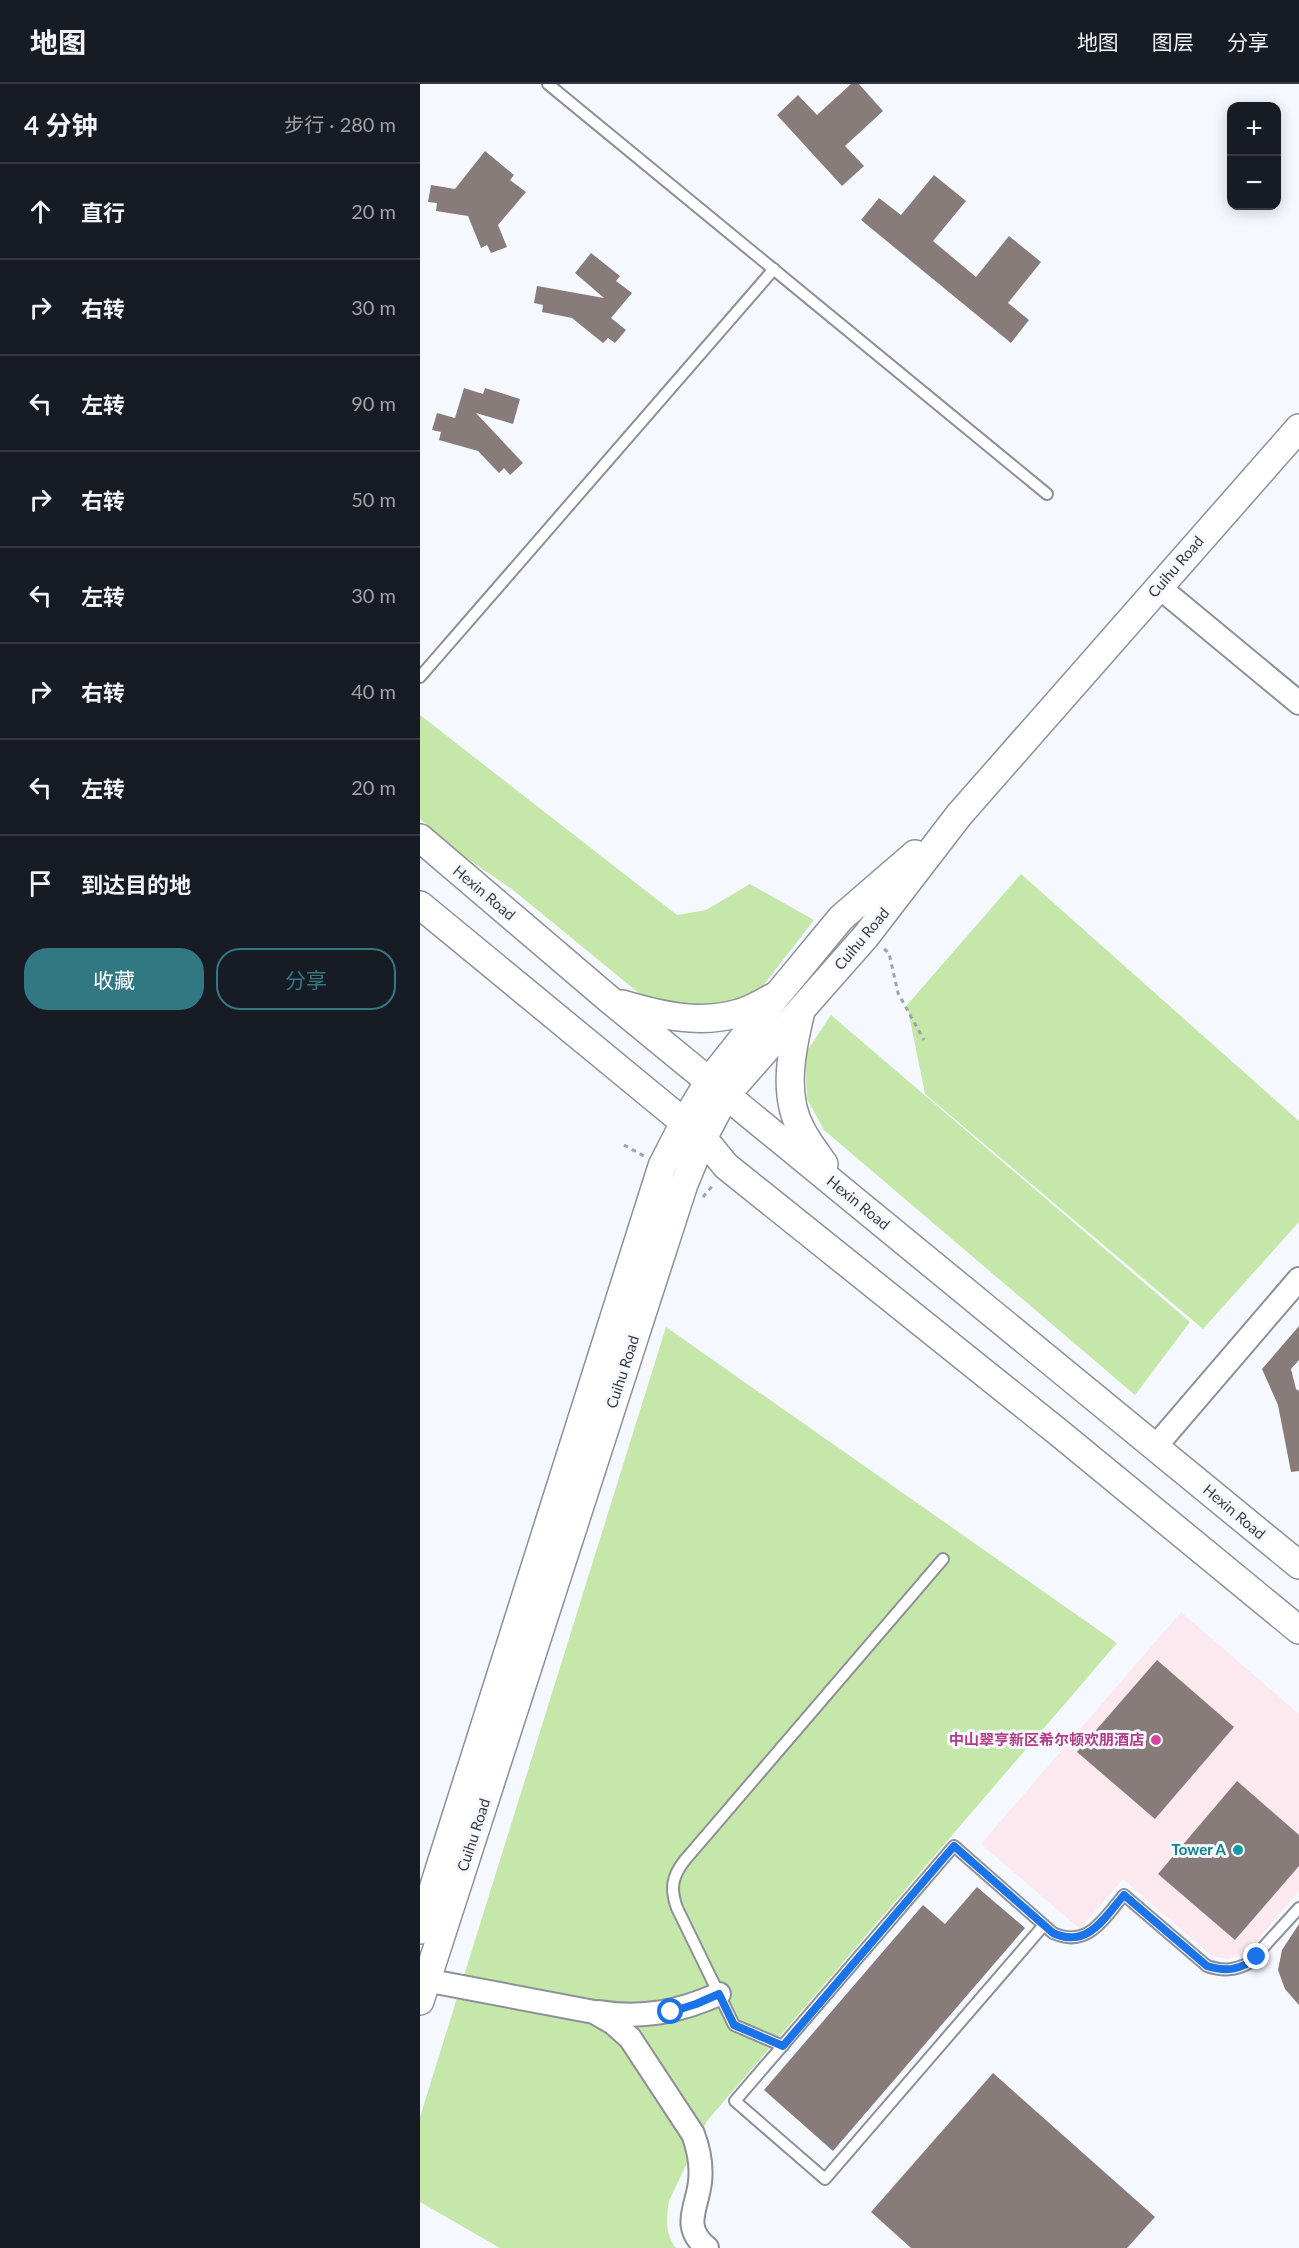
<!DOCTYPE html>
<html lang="zh">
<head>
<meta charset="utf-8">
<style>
  body { margin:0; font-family:Lato,"Noto Sans SC",sans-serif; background:#242831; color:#f1f3f6 }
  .controls { position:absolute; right:18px; top:18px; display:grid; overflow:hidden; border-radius:12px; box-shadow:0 3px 15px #0003 }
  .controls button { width:54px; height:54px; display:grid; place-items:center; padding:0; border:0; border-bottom:2px solid #363941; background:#171b24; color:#f1f3f6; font:30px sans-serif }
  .stop { position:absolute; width:18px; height:18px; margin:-14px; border:4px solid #1a73e8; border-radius:50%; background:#fff }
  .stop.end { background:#1a73e8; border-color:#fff; box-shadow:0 2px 6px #0008 }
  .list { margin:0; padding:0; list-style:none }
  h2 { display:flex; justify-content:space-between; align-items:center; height:78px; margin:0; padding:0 24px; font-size:26px }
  h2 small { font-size:20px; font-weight:400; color:#9ea1a6 }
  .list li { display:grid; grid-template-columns:39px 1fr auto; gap:18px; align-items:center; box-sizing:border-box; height:96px; padding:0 24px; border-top:2px solid #363941 }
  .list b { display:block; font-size:22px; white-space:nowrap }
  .list em { font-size:20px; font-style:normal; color:#9ea1a6 }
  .actions { display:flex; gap:12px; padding:18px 24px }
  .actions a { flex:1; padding:14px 0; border:2px solid #317883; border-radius:24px; text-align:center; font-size:21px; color:#317883 }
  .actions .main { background:#317883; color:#fff }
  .icon { flex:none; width:33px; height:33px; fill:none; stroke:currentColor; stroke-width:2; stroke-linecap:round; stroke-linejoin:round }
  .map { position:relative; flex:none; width:879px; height:2164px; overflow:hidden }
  header { display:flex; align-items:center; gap:36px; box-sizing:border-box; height:84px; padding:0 30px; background:#171b24; border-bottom:2px solid #363941 }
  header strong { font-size:28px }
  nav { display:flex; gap:33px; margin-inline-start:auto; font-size:21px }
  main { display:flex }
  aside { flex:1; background:#171b24 }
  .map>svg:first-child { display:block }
  .commercial { fill:#fce8ef }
  .green { fill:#c6e7aa }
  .building { fill:#877c7a }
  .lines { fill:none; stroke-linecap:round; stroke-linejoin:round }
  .service-casing { stroke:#8d9099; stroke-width:14 }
  .minor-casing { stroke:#8d9099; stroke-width:26 }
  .tertiary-casing { stroke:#8d9099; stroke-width:30 }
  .path { stroke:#a1a3a8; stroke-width:3; stroke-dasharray:4.5 4.5; stroke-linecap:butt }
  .service { stroke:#fff; stroke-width:10 }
  .minor { stroke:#fff; stroke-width:22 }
  .tertiary { stroke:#fff; stroke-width:27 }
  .route { stroke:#1a73e8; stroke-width:8 }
  .hotel-dot { fill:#d1479c; stroke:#f5f8fe; stroke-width:2 }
  .culture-dot { fill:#0f9aa8; stroke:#f5f8fe; stroke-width:2 }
  .labels { text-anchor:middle; stroke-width:6; stroke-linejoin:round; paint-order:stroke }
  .street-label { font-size:15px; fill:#3b3c40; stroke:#f5f8fe }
  .hotel-label { font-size:15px; font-weight:bold; fill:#b23c85; stroke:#f5f8fe; text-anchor:end }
  .culture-label { font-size:15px; font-weight:bold; fill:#0d838f; stroke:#f5f8fe; text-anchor:end }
</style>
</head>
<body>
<header>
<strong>地图</strong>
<nav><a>地图</a><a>图层</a><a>分享</a></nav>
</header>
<main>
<aside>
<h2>4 分钟<small>步行 · 280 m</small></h2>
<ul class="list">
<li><svg class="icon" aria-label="ahead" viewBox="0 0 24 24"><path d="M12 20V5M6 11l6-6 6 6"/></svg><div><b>直行</b></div><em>20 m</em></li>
<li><svg class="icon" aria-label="right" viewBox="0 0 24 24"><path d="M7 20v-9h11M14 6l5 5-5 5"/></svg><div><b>右转</b></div><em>30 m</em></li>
<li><svg class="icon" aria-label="left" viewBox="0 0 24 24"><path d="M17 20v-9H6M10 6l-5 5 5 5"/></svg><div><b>左转</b></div><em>90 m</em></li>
<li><svg class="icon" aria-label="right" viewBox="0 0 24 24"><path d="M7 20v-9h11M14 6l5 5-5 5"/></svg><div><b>右转</b></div><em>50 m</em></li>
<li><svg class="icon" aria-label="left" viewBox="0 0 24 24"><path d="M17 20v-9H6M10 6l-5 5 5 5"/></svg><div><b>左转</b></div><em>30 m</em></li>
<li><svg class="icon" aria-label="right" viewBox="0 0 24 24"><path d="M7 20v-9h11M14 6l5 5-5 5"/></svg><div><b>右转</b></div><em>40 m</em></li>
<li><svg class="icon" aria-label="left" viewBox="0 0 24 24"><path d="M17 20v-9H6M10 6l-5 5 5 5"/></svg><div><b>左转</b></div><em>20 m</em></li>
<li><svg class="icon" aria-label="arrive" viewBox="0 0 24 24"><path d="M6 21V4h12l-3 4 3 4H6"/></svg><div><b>到达目的地</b></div></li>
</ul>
<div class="actions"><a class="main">收藏</a><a>分享</a></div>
</aside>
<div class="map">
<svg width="879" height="2164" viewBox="0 0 879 2164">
  <rect width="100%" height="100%" fill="#f5f8fe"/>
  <path class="commercial" d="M 761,1528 L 879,1630 L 879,1807 L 830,1865 L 823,1870 L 808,1875 L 792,1872 L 703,1795 L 660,1845 L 561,1760 Z"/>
  <g class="green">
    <path d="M 0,631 L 257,831 L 286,826 L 330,800 L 394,836 L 336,911 L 307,925 L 231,919 L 93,806 L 42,771 L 0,735 Z"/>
    <path d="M 601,790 L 879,1037 L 879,1138 L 783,1245 L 505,1010 L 487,921 Z"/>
    <path d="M 411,931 L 770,1238 L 715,1311 L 404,1046 L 387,1015 L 385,970 Z"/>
    <path d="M 246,1243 L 697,1559 L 287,2037 L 249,2117 C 246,2134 245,2150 256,2164 L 80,2164 L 0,2118 L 0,2033 Z"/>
  </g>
  <g class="building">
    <path d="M 431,0 L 439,0 L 463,27 L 425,62 L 444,82 L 422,102 L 357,31 L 378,11 L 397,31 Z"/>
    <path d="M 65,67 L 94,91 L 90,96 L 106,108 L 78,141 L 87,163 L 71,169 L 67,161 L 61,164 L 48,132 L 16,127 L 17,119 L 8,118 L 11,101 L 35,105 Z"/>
    <path d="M 514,91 L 546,117 L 513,157 L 556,193 L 589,152 L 621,178 L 588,219 L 609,236 L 591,259 L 441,136 L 459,114 L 481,131 Z"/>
    <path d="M 171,169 L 200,192 L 196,197 L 212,209 L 191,234 L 206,246 L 195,259 L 188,254 L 183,259 L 152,234 L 122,228 L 123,221 L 114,219 L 117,202 L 184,214 L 155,189 Z"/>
    <path d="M 44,304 L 63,310 L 65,304 L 100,315 L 93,340 L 56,329 L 103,379 L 90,391 L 84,384 L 79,389 L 58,367 L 19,356 L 21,348 L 12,346 L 17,329 L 35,334 Z"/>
    <path d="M 879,1242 L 879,1276 L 871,1285 L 876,1305 L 879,1307 L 879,1387 L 871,1388 L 858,1321 L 842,1285 Z"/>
    <path d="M 737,1576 L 814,1643 L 735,1735 L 657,1668 Z"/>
    <path d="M 817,1697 L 879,1751 L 879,1782 L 815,1856 L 738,1790 Z"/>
    <path d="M 557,1803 L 605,1844 L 413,2067 L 344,2006 L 503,1821 L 525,1840 Z"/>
    <path d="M 879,1840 L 879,1921 L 865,1905 L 858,1886 L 862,1866 Z"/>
    <path d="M 573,1989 L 735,2133 L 707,2164 L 491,2164 L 451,2128 Z"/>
  </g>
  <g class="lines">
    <g class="service-casing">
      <g id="service">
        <path d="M 128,0 L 627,410"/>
        <path d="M 0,593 L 354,185"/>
        <path d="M 624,1841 L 405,2095 L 315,2017 L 534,1762 L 633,1849 C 668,1865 684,1834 704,1811 L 787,1882 C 802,1887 814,1887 829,1879 L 879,1824"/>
        <path d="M 363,1962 L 314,1941 L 257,1824 C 250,1805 252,1792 265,1776 L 523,1475"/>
      </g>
    </g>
    <g class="minor-casing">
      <g id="minor">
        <path d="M 739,503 L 879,619"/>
        <path d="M 735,1363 L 879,1195"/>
        <path d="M 0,1895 L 174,1928 L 193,1939 L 210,1954 L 273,2050 C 279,2066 282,2081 280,2098 C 277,2125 261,2142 287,2164"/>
        <path d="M 179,1928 C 222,1935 259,1928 299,1910"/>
      </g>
    </g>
    <g class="tertiary-casing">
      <g id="tertiary">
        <path d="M 0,754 L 190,916 L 879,1481"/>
        <path d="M 0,821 L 283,1054 L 306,1082 L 638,1348 L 879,1546"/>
        <path d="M 202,920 C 239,931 280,941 319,929 C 331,926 342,919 353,913"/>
        <path d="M 381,927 C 372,964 362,1010 381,1045 C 387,1057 396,1069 404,1080"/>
        <path d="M 0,1846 L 242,1082 L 264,1039 L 289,997 L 359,909 L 421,834 L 495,770"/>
        <path d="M 0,1917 L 264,1100 L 283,1054 L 306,1011 L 446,852 L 539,731 L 879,344"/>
      </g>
    </g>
    <g class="path">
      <path d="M 464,865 L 469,869 L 478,909 L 504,956"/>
      <path d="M 204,1061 L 224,1072"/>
      <path d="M 283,1113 L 293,1101"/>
    </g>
    <use href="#service" class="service"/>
    <use href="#minor" class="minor"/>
    <use href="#tertiary" class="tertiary"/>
  </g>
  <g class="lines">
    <path class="route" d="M 251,1928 L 276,1920 L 299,1910 L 314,1941 L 363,1962 L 534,1762 L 633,1849 C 668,1865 684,1834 704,1811 L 787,1882 C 806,1888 821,1886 837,1873"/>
  </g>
  <circle class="hotel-dot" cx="736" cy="1656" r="6"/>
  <circle class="culture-dot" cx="818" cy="1766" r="6"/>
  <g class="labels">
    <g class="street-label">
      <text transform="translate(756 483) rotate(-49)" y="5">Cuihu Road</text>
      <text transform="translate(64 809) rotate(40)" y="5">Hexin Road</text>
      <text transform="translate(442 855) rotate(-50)" y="5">Cuihu Road</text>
      <text transform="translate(438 1119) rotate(39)" y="5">Hexin Road</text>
      <text transform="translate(203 1288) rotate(-72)" y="5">Cuihu Road</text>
      <text transform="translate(814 1428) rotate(40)" y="5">Hexin Road</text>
      <text transform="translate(54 1751) rotate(-72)" y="5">Cuihu Road</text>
    </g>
    <g class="hotel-label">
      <text x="724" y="1661">中山翠亨新区希尔顿欢朋酒店</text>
    </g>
    <g class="culture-label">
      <text x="806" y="1771">Tower A</text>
    </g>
  </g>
</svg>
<div class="controls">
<button>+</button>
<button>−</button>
</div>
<div class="stop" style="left:251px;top:1928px"></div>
<div class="stop end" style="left:837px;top:1873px"></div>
</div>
</main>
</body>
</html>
